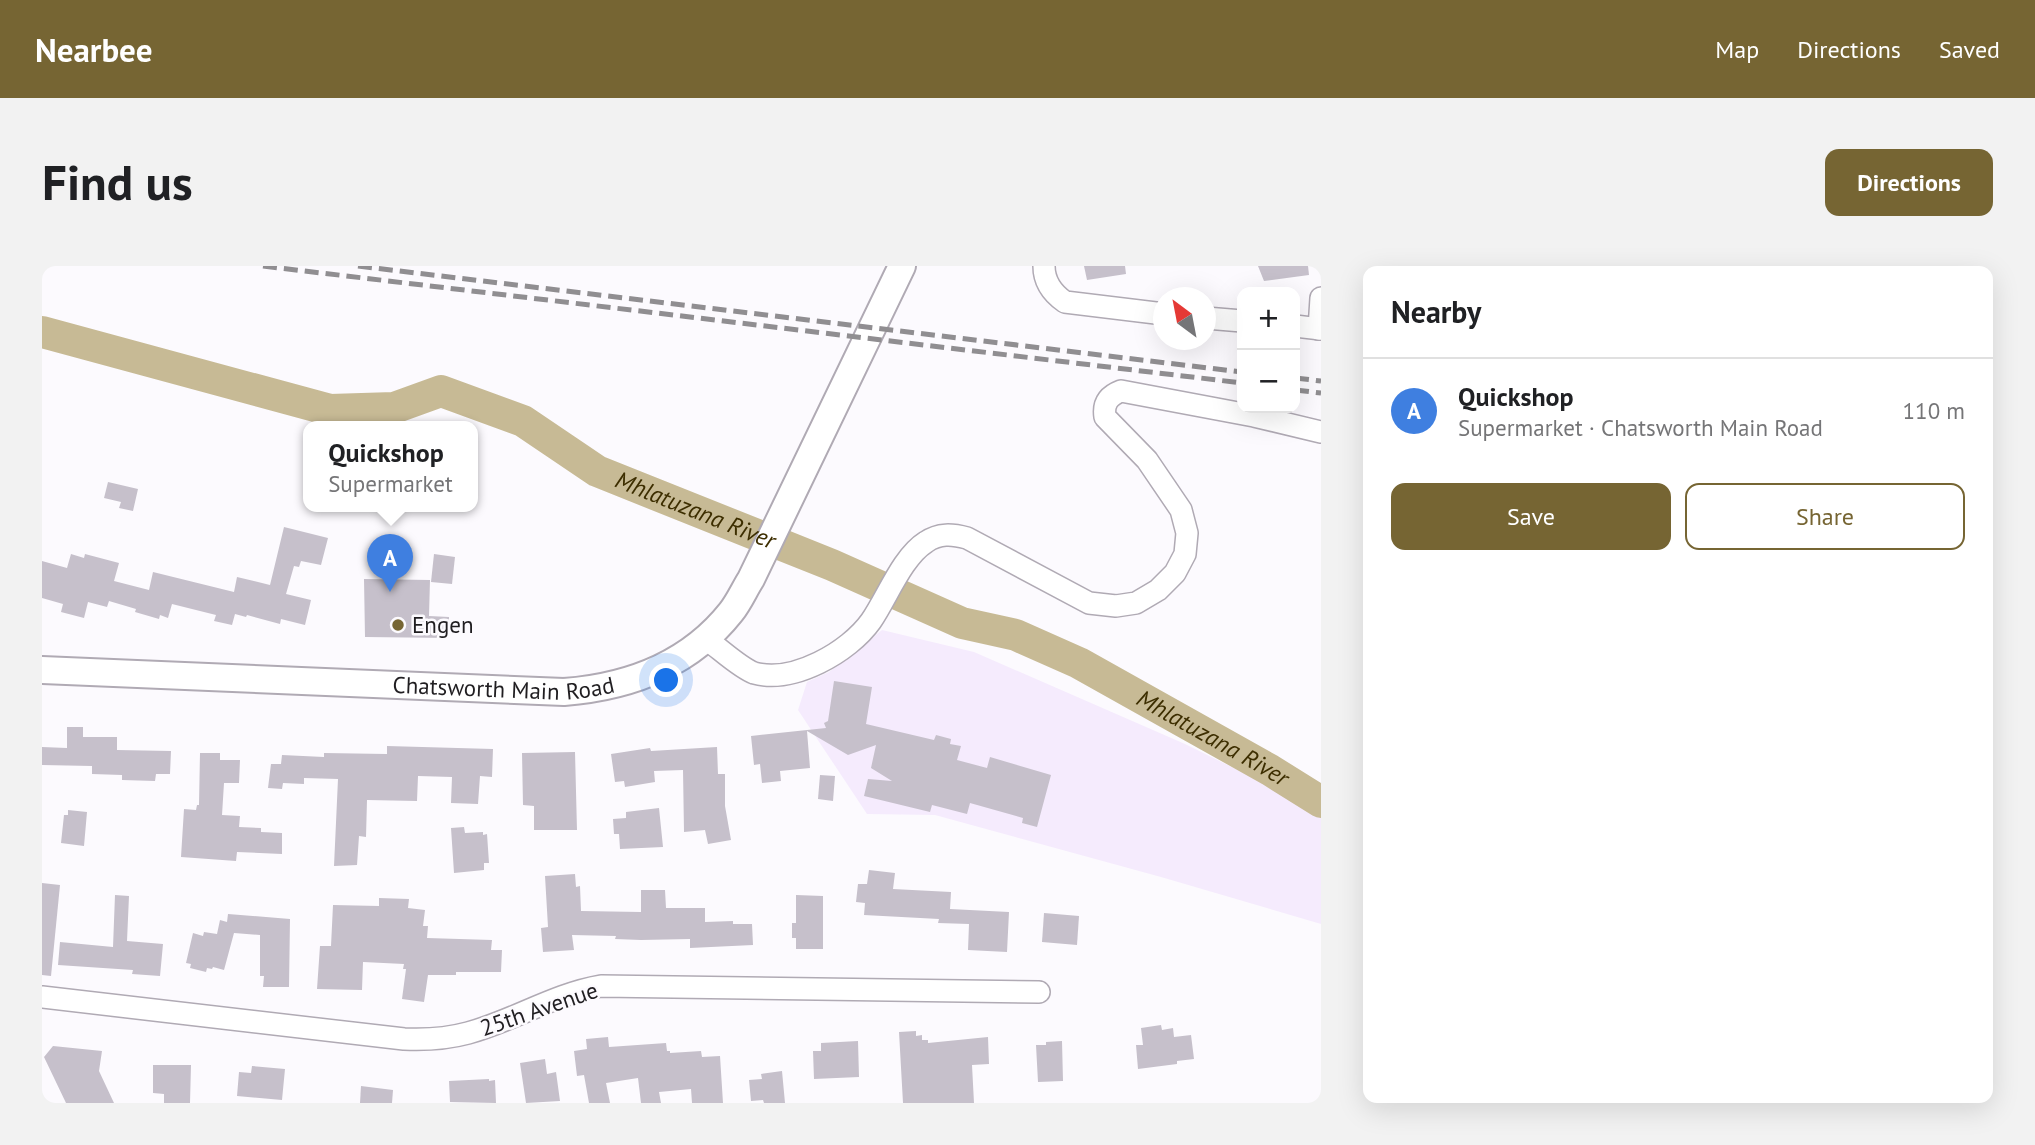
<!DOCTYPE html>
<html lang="en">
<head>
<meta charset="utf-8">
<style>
  body { margin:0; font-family:"PT Sans",sans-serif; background:#f2f2f2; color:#202124 }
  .controls { position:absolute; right:21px; top:21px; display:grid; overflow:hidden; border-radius:14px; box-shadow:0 7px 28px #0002 }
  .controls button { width:63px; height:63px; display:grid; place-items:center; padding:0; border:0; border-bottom:2px solid #e0e0e0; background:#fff; color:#202124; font:35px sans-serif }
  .compass { position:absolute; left:1111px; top:21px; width:63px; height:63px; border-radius:50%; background:#fff; box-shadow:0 7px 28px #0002; rotate:328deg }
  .you { position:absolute; left:625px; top:415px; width:24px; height:24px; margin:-18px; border:5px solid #fff; border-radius:50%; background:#1a73e8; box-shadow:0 0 0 10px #1a73e833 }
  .badge { display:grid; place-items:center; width:46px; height:46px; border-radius:50%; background:#766533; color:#fff; font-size:23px; font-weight:700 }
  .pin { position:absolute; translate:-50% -58px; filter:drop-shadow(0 2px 4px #0008) }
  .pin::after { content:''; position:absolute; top:37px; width:24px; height:21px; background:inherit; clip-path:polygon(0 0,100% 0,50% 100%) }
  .popup { position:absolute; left:261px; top:155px; width:175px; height:91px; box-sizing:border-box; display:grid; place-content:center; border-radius:14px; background:#fff; filter:drop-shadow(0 2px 5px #0005); font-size:23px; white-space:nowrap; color:#757577 }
  .popup b { font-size:26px; color:#202124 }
  .popup::after { content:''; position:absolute; left:50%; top:100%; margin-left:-14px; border:14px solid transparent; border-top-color:#fff }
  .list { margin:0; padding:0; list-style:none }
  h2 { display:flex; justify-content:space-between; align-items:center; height:91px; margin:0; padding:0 28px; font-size:30px }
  h2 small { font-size:23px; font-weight:400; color:#757577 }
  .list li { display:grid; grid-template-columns:46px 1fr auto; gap:21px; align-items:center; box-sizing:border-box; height:105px; padding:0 28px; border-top:2px solid #e0e0e0 }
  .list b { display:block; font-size:26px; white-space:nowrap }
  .list p { margin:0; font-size:23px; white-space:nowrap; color:#757577 }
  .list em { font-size:23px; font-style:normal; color:#757577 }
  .actions { display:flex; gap:14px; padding:21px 28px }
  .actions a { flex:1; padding:16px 0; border:2px solid #766533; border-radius:14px; text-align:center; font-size:24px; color:#766533 }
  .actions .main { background:#766533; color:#fff }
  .map { position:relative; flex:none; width:1279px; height:837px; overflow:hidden; border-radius:14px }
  header { display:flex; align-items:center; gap:42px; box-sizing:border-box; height:98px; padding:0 35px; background:#766533; color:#fff }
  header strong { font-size:33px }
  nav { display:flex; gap:38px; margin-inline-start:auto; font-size:24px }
  .intro { display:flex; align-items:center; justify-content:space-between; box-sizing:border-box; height:168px; padding:0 42px }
  h1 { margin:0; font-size:49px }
  .button { padding:18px 32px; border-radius:14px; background:#766533; color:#fff; font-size:24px; font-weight:700 }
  main { display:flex; gap:42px; padding:0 42px }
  aside { flex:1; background:#fff; border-radius:14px; box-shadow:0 7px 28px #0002 }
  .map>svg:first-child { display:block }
  .built { fill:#f5ebfd }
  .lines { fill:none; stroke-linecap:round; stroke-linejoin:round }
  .river { stroke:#c7ba95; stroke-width:32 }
  .building { fill:#c6c0cb }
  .minor-casing { stroke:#b0aab4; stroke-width:24 }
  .tertiary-casing { stroke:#b0aab4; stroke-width:30 }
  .minor { stroke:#fff; stroke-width:21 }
  .tertiary { stroke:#fff; stroke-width:26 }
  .rail { stroke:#908e91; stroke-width:5; stroke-dasharray:14 7; stroke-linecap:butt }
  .poi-dot { fill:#766533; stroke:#fcfafe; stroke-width:2.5 }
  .labels { text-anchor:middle; stroke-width:5; stroke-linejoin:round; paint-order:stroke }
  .poi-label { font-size:23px; fill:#201e21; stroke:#fcfafe; text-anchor:start }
  .street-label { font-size:23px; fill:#201e21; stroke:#fcfafe }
  .water-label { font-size:24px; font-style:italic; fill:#3d2e00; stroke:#fcfafe }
</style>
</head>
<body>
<header>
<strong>Nearbee</strong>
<nav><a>Map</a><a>Directions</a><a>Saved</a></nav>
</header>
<div class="intro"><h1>Find us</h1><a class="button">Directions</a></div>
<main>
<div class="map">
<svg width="1279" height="837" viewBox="0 0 1279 837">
  <rect width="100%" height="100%" fill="#fcfafe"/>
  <path class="built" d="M 840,364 L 932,386 L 1143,478 L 1279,545 L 1279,658 L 1119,611 L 893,549 L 825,548 L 756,444 L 765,416 L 787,406 Z"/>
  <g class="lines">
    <path class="river" id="s1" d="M 0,66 L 288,144 L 352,142 L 399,125 L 481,155 L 555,205 L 790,299 L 920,357 L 974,369 L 1037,397 L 1228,504 L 1279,536"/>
  </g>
  <g class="building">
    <path d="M 1042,0 L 1083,0 L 1084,8 L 1045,14 Z"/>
    <path d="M 1216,0 L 1266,0 L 1267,9 L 1222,15 Z"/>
    <path d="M 66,216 L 96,223 L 91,245 L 77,242 L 79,236 L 62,232 Z"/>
    <path d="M 242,261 L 286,272 L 279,299 L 259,295 L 257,301 L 252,300 L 244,328 L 269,334 L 263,359 L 239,353 L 238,358 L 205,349 L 204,351 L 193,348 L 190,359 L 172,355 L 174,349 L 130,338 L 126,352 L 118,349 L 117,353 L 93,346 L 94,343 L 67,335 L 65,341 L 46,336 L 42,352 L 19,346 L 21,338 L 0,332 L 0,295 L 25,302 L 29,288 L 42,292 L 43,288 L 77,297 L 72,315 L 107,324 L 111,306 L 192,326 L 195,311 L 228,319 Z"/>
    <path d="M 392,288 L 413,291 L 410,318 L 389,316 Z"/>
    <path d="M 322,313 L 388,314 L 387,350 L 407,351 L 407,372 L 323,371 Z"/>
    <path d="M 792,415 L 830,421 L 824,458 L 892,474 L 894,469 L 909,473 L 908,478 L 919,480 L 915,494 L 945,502 L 948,491 L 1009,509 L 995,561 L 980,557 L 981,552 L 928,537 L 925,548 L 890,539 L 888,546 L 822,530 L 826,513 L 850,515 L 829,502 L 834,479 L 806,489 L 765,465 L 768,502 L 738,505 L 739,515 L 720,517 L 718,498 L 712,499 L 709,470 L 784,462 L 782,457 L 786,455 Z"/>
    <path d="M 25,461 L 41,461 L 41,471 L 75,471 L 75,484 L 129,485 L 128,508 L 114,508 L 113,515 L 80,514 L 80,509 L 50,508 L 50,500 L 0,499 L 0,481 L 25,482 Z"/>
    <path d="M 345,480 L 451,483 L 450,511 L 438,510 L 436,538 L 409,537 L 410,511 L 376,510 L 375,535 L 325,534 L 324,571 L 317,570 L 315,599 L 292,600 L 296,513 L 262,512 L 262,518 L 241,517 L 240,523 L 226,522 L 229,498 L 239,498 L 240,489 L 282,491 L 282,487 L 345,488 Z"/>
    <path d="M 675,481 L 676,508 L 683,508 L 683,540 L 689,574 L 666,578 L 663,564 L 642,566 L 641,504 L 612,505 L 613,516 L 583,521 L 582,515 L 573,516 L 569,488 L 608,482 L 609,485 Z"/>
    <path d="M 533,486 L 535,564 L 492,564 L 492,540 L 481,539 L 480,487 Z"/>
    <path d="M 158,487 L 178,487 L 178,494 L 198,494 L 197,517 L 182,517 L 180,549 L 198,550 L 197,561 L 219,562 L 219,566 L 240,567 L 240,588 L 195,586 L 194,595 L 139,591 L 142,543 L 154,544 L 155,539 L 157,539 Z"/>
    <path d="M 778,509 L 793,510 L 791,535 L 776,533 Z"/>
    <path d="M 617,542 L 621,581 L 578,583 L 577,568 L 572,568 L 571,553 L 584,552 L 584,546 Z"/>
    <path d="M 26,544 L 45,546 L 42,580 L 19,577 L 22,549 L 26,549 Z"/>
    <path d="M 422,561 L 423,567 L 441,566 L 441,569 L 445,568 L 447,597 L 442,597 L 442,604 L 412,607 L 409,562 Z"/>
    <path d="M 827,604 L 853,607 L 851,623 L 909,626 L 908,643 L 967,646 L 965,686 L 926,684 L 927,658 L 896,657 L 897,653 L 822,649 L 823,637 L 814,636 L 816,618 L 825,618 Z"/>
    <path d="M 533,608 L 534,621 L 538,620 L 539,645 L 599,646 L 599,624 L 623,624 L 624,642 L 663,642 L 663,656 L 691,655 L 691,658 L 710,658 L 711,679 L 648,682 L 648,673 L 599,674 L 573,673 L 574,670 L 530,669 L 532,684 L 501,686 L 499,662 L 506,661 L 503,610 Z"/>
    <path d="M 0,617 L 18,619 L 9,710 L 0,709 Z"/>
    <path d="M 73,629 L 87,630 L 85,675 L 121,678 L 118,710 L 90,708 L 91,704 L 16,699 L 18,676 L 71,681 Z"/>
    <path d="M 754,629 L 781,630 L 781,683 L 754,683 L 754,672 L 750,672 L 750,657 L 754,657 Z"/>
    <path d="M 337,632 L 367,633 L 366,642 L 383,644 L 381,660 L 386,660 L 385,672 L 450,674 L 449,684 L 460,684 L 459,706 L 414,706 L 414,709 L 386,709 L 382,736 L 360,733 L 364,703 L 361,703 L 362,698 L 321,696 L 320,724 L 275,723 L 278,680 L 289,680 L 291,639 L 337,640 Z"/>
    <path d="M 1002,647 L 1037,650 L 1035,679 L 1000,676 Z"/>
    <path d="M 186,648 L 248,653 L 247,721 L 221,721 L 222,710 L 218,710 L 218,669 L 192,667 L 182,704 L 171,701 L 170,703 L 165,702 L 164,706 L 148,702 L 149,698 L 144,697 L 151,667 L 161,670 L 162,666 L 175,668 L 178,654 L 185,656 Z"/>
    <path d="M 1119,759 L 1120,764 L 1131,762 L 1132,771 L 1149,769 L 1152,793 L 1135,795 L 1135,798 L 1096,803 L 1094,779 L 1101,779 L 1099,762 Z"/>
    <path d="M 874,765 L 874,770 L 880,769 L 880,774 L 886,774 L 886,777 L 946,771 L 947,798 L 930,799 L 932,837 L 861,837 L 857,766 Z"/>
    <path d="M 566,771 L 567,781 L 624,777 L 625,785 L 628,785 L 628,787 L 659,785 L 660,791 L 678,790 L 681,837 L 650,837 L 649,823 L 617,826 L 619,837 L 599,837 L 596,812 L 564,817 L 568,837 L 547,837 L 542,809 L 535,810 L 532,785 L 545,783 L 544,773 Z"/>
    <path d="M 816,775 L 817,811 L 772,813 L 771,785 L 779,785 L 779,777 Z"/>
    <path d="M 1020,775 L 1021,815 L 996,816 L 994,779 L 1004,779 L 1004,776 Z"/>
    <path d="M 11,780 L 60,785 L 57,805 L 72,837 L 24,837 L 2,791 Z"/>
    <path d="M 503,793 L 505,808 L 514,806 L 518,835 L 484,837 L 478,797 Z"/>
    <path d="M 111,799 L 149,799 L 148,837 L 122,837 L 122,828 L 111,827 Z"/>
    <path d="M 210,800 L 243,803 L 240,834 L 195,830 L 197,806 L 209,807 Z"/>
    <path d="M 740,805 L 743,837 L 722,837 L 721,834 L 709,835 L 707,814 L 720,813 L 719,808 Z"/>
    <path d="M 447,813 L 447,815 L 453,814 L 454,837 L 408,836 L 407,815 Z"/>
    <path d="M 319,820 L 351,824 L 350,837 L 318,837 Z"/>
  </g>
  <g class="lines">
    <g class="minor-casing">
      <g id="minor">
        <path d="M 1002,0 C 1002,16 1010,27 1023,36 L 1122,48"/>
        <path d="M 1164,52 L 1200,55"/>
        <path d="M 1253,60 L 1279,63"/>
        <path d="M 1277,63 L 1279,32"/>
        <path d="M 664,373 C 677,382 698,402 712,407 C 751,418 807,386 829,355 C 845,332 860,291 884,276 C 897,267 910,268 925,272 L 1047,337 L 1074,340 L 1094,337 L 1116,324 L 1133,307 L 1143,288 L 1145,267 L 1139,244 L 1105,194 L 1063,151 C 1061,138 1066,130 1079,125 L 1212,150 L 1279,166"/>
        <path d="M 0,731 L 362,773 C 384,774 404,773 426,767 C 471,755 512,728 559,720 L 997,726"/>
      </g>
    </g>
    <g class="tertiary-casing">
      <g id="tertiary">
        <path id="s2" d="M 0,404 L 522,426 C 587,421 647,399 689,346 C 697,336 702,324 709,313 L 860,0"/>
      </g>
    </g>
    <use href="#minor" class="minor"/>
    <use href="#tertiary" class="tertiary"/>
    <g class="rail">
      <path d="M 221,0 L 1200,117"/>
      <path d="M 316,0 L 1200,106"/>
      <path d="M 1253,112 L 1279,115"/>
      <path d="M 1253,124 L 1279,127"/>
    </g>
  </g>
  <circle class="poi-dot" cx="356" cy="359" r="7"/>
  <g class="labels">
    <g class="poi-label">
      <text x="370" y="367">Engen</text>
    </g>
    <g class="street-label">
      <text dy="8" stroke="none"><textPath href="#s2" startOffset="462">Chatsworth Main Road</textPath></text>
      <text transform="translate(497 743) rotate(-19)" y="8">25th Avenue</text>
    </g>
    <g class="water-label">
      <text dy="8" stroke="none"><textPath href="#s1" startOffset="695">Mhlatuzana River</textPath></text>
      <text dy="8" stroke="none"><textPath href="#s1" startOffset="1262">Mhlatuzana River</textPath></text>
    </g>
  </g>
</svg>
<div class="controls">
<button>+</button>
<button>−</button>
</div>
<svg class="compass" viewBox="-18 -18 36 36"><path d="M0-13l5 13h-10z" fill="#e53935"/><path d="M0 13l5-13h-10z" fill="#757577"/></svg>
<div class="you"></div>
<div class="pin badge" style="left:348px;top:326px;background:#3f7fe0">A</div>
<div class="popup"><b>Quickshop</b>Supermarket</div>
</div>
<aside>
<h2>Nearby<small></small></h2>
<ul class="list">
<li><span class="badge" style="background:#3f7fe0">A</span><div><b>Quickshop</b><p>Supermarket · Chatsworth Main Road</p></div><em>110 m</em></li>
</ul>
<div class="actions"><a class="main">Save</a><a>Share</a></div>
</aside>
</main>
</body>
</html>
